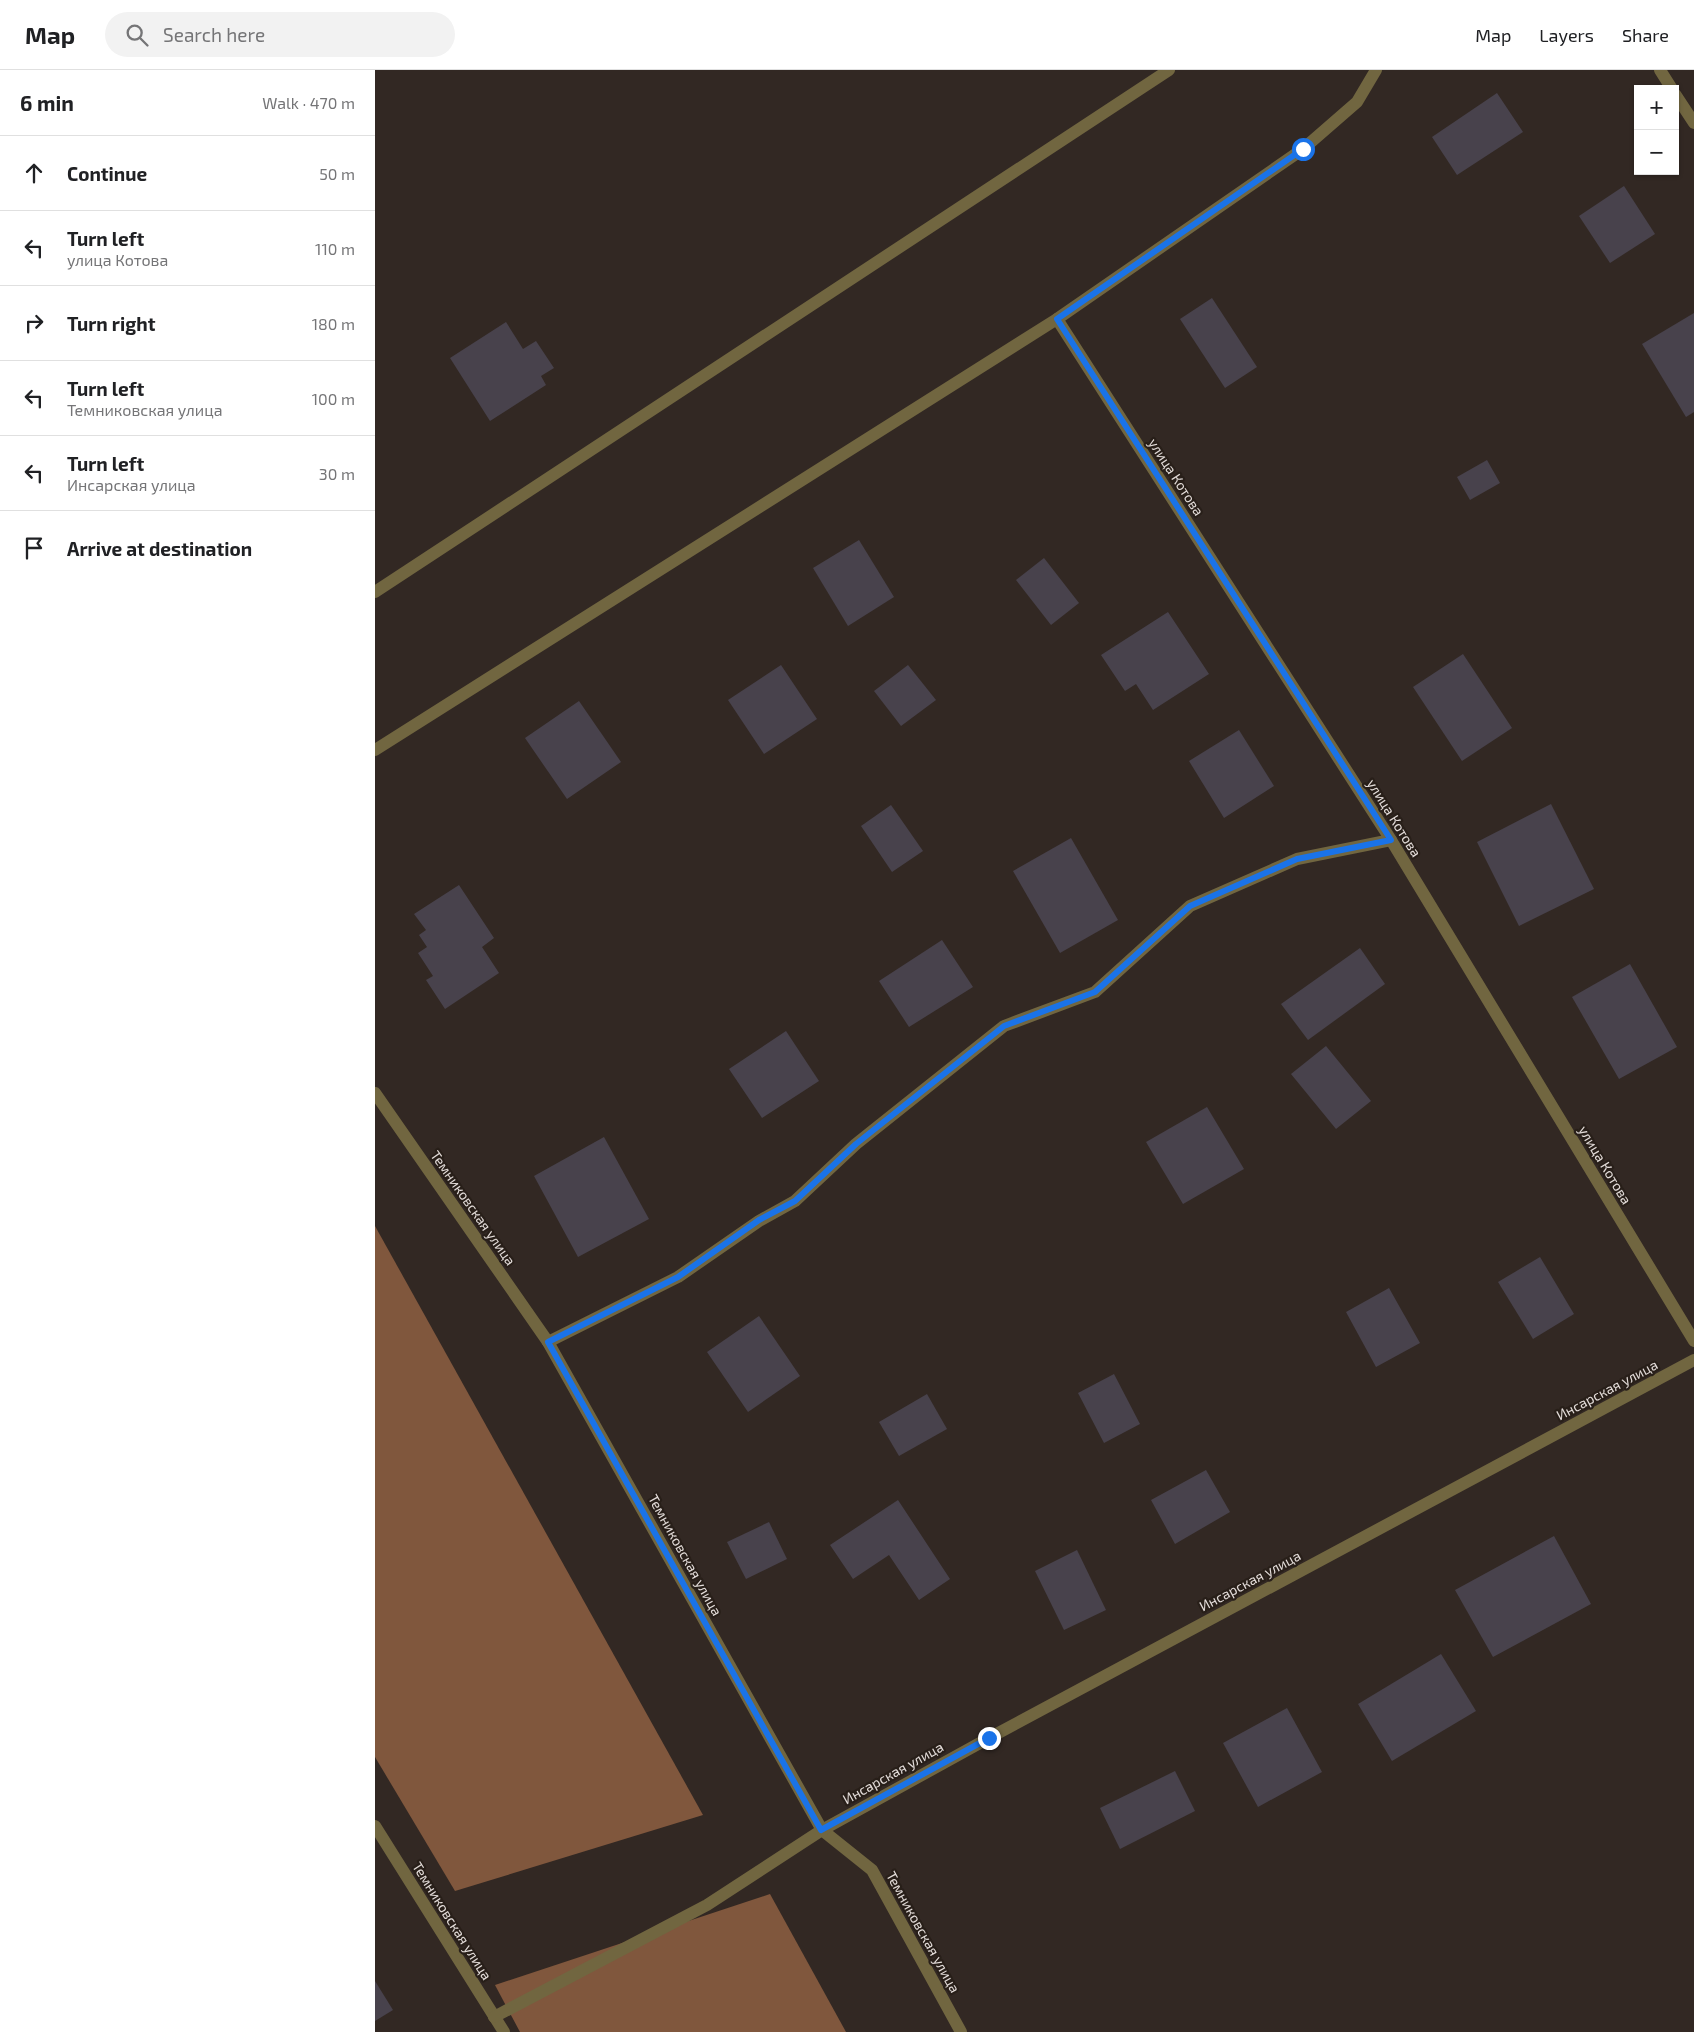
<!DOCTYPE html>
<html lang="en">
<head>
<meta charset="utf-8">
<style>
  body { margin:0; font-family:"Exo 2",sans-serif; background:#f2f2f2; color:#202124 }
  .controls { position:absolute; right:15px; top:15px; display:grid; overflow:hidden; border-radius:0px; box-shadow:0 1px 4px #0004 }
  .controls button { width:45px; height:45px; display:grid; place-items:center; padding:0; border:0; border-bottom:1px solid #e0e0e0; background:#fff; color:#202124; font:25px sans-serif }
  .stop { position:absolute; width:15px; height:15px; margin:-11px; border:4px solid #1a73e8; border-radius:50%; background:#fff }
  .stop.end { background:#1a73e8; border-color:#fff; box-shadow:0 1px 5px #0008 }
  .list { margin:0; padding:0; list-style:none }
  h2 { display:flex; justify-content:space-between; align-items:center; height:65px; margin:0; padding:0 20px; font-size:21px }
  h2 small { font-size:16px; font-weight:400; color:#757577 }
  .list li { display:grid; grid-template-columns:32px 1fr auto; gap:15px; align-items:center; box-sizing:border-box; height:75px; padding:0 20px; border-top:1px solid #e0e0e0 }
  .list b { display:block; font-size:19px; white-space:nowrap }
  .list p { margin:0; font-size:16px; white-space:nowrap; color:#757577 }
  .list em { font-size:16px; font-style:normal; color:#757577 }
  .icon { flex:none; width:28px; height:28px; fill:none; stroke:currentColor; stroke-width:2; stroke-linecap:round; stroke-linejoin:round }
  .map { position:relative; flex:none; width:1319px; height:1962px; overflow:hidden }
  header { display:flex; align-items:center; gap:30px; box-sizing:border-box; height:70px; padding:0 25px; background:#fff; border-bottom:1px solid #e0e0e0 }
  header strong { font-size:24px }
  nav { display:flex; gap:28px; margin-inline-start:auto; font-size:18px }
  .search { width:350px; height:45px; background:#f2f2f2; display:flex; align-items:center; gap:12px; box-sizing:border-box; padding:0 18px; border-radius:28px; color:#757577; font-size:19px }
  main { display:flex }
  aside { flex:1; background:#fff }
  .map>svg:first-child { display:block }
  .forest { fill:#80573d }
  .building { fill:#48424c }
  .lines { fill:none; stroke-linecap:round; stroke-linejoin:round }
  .lane { stroke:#716640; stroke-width:12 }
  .street { stroke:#716640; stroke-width:12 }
  .route { stroke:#1a73e8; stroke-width:6 }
  .labels { text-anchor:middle; stroke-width:4.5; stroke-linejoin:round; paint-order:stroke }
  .street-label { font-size:14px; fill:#e4ddda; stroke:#281f19 }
</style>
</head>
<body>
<header>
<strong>Map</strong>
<div class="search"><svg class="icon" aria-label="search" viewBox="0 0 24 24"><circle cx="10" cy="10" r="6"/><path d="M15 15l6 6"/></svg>Search here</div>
<nav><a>Map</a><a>Layers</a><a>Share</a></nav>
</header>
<main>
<aside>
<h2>6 min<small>Walk · 470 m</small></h2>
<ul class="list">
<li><svg class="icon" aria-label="ahead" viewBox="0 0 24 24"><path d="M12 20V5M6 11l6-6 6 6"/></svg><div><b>Continue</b></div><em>50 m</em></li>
<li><svg class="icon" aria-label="left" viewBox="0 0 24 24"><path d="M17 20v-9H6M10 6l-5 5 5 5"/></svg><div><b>Turn left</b><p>улица Котова</p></div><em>110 m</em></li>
<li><svg class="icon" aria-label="right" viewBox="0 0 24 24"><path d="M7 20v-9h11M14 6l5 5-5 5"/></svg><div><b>Turn right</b></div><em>180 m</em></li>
<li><svg class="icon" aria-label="left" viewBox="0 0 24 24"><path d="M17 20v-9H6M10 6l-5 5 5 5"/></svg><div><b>Turn left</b><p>Темниковская улица</p></div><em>100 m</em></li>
<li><svg class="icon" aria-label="left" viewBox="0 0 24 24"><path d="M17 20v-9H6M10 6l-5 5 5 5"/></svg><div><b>Turn left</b><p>Инсарская улица</p></div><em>30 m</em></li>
<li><svg class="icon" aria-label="arrive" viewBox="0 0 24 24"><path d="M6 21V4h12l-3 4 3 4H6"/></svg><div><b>Arrive at destination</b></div></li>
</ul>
</aside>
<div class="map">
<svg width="1319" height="1962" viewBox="0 0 1319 1962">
  <rect width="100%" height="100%" fill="#322823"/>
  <g class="forest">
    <path d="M 0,1156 L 328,1745 L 80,1821 L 0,1687 Z"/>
    <path d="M 395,1824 L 471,1962 L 145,1962 L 120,1915 Z"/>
  </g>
  <g class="building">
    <path d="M 1122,23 L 1148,62 L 1082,105 L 1057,67 Z"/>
    <path d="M 1249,116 L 1280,164 L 1235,193 L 1204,146 Z"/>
    <path d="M 837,228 L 882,297 L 850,318 L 805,249 Z"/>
    <path d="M 1319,243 L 1319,342 L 1311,347 L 1267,274 Z"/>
    <path d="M 131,252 L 148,279 L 161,271 L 179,298 L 166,306 L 171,315 L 115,351 L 75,288 Z"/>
    <path d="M 1112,390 L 1125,413 L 1095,430 L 1082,407 Z"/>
    <path d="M 484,470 L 519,527 L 473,556 L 438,498 Z"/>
    <path d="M 669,488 L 704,533 L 676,555 L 641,510 Z"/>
    <path d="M 793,542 L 834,604 L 778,640 L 761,614 L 750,621 L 726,585 Z"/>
    <path d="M 1088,584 L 1137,658 L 1087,691 L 1038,617 Z"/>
    <path d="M 406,595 L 442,649 L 389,684 L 353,630 Z"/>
    <path d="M 533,595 L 561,630 L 526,656 L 499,621 Z"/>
    <path d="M 204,631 L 246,692 L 192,729 L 150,668 Z"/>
    <path d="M 864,660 L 899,716 L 849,748 L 814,691 Z"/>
    <path d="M 1176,734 L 1219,819 L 1144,856 L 1102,772 Z"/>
    <path d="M 516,735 L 548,781 L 517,802 L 486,756 Z"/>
    <path d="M 696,768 L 743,850 L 685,883 L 638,801 Z"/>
    <path d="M 84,815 L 119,868 L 107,877 L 124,903 L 70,939 L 51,910 L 58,906 L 43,883 L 52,877 L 44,865 L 51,860 L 39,844 Z"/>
    <path d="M 567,870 L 598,917 L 534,957 L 504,911 Z"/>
    <path d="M 985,878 L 1010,914 L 933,970 L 906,934 Z"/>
    <path d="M 1255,894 L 1302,977 L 1244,1009 L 1197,927 Z"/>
    <path d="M 411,961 L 444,1011 L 387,1048 L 354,999 Z"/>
    <path d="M 951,976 L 996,1031 L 961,1059 L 916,1004 Z"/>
    <path d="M 832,1037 L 869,1099 L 808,1134 L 771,1072 Z"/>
    <path d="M 229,1067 L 274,1149 L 203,1187 L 159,1106 Z"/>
    <path d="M 1165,1187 L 1199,1244 L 1158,1269 L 1123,1212 Z"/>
    <path d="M 1014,1218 L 1045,1273 L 1001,1297 L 971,1242 Z"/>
    <path d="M 384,1246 L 425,1306 L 373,1342 L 332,1282 Z"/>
    <path d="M 739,1304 L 765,1354 L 729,1373 L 703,1323 Z"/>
    <path d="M 552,1324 L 572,1359 L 524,1386 L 504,1352 Z"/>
    <path d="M 831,1400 L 855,1442 L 800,1474 L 776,1430 Z"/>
    <path d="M 523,1430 L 575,1509 L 544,1530 L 514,1485 L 478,1509 L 455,1475 Z"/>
    <path d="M 394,1452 L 412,1489 L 371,1509 L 352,1472 Z"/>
    <path d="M 1179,1466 L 1216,1534 L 1118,1587 L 1080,1520 Z"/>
    <path d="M 702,1480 L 731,1540 L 689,1560 L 660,1501 Z"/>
    <path d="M 1066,1584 L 1101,1641 L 1017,1691 L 983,1634 Z"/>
    <path d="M 912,1638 L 947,1702 L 883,1737 L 848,1673 Z"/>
    <path d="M 800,1701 L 820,1741 L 745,1779 L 725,1738 Z"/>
    <path d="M 0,1911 L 18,1940 L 0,1951 Z"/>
  </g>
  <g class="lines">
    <path class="lane" d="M 173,1272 L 303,1207 L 384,1151 L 420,1131 L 481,1074 L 629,956 L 720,922 L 815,836 L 922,789 L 1016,770"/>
    <g class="street">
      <path d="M 1285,0 L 1297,19"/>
      <path d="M 1300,24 L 1319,53"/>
      <path d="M 682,249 L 1016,770 L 1319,1271"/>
      <path d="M 0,522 L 794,0"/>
      <path d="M 0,680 L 682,249 L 928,79 L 982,32 L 1001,0"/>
      <path d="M 0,1023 L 173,1272 L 447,1760 L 497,1800 L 586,1962"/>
      <path d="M 0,1756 L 129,1962"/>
      <path d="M 119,1947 L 332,1835 L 447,1760 L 614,1668 L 1319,1290"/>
    </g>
  </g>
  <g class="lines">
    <path class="route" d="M 614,1668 L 446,1760 L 173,1272 L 303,1207 L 384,1150 L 420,1131 L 481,1074 L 629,956 L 720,922 L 815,836 L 922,789 L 1016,770 L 682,249 L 928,79"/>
  </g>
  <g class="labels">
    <g class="street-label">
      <text transform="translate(801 407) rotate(57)" y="5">улица Котова</text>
      <text transform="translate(1019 748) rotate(58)" y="5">улица Котова</text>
      <text transform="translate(1230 1095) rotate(59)" y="5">улица Котова</text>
      <text transform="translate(98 1138) rotate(55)" y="5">Темниковская улица</text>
      <text transform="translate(1232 1320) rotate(-28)" y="5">Инсарская улица</text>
      <text transform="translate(310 1485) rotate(61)" y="5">Темниковская улица</text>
      <text transform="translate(875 1511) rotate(-28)" y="5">Инсарская улица</text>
      <text transform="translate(518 1703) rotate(-29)" y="5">Инсарская улица</text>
      <text transform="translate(77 1851) rotate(58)" y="5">Темниковская улица</text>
      <text transform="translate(548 1862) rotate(61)" y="5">Темниковская улица</text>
    </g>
  </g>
</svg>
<div class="controls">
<button>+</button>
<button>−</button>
</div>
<div class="stop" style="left:928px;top:79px"></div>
<div class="stop end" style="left:614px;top:1668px"></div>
</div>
</main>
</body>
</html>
